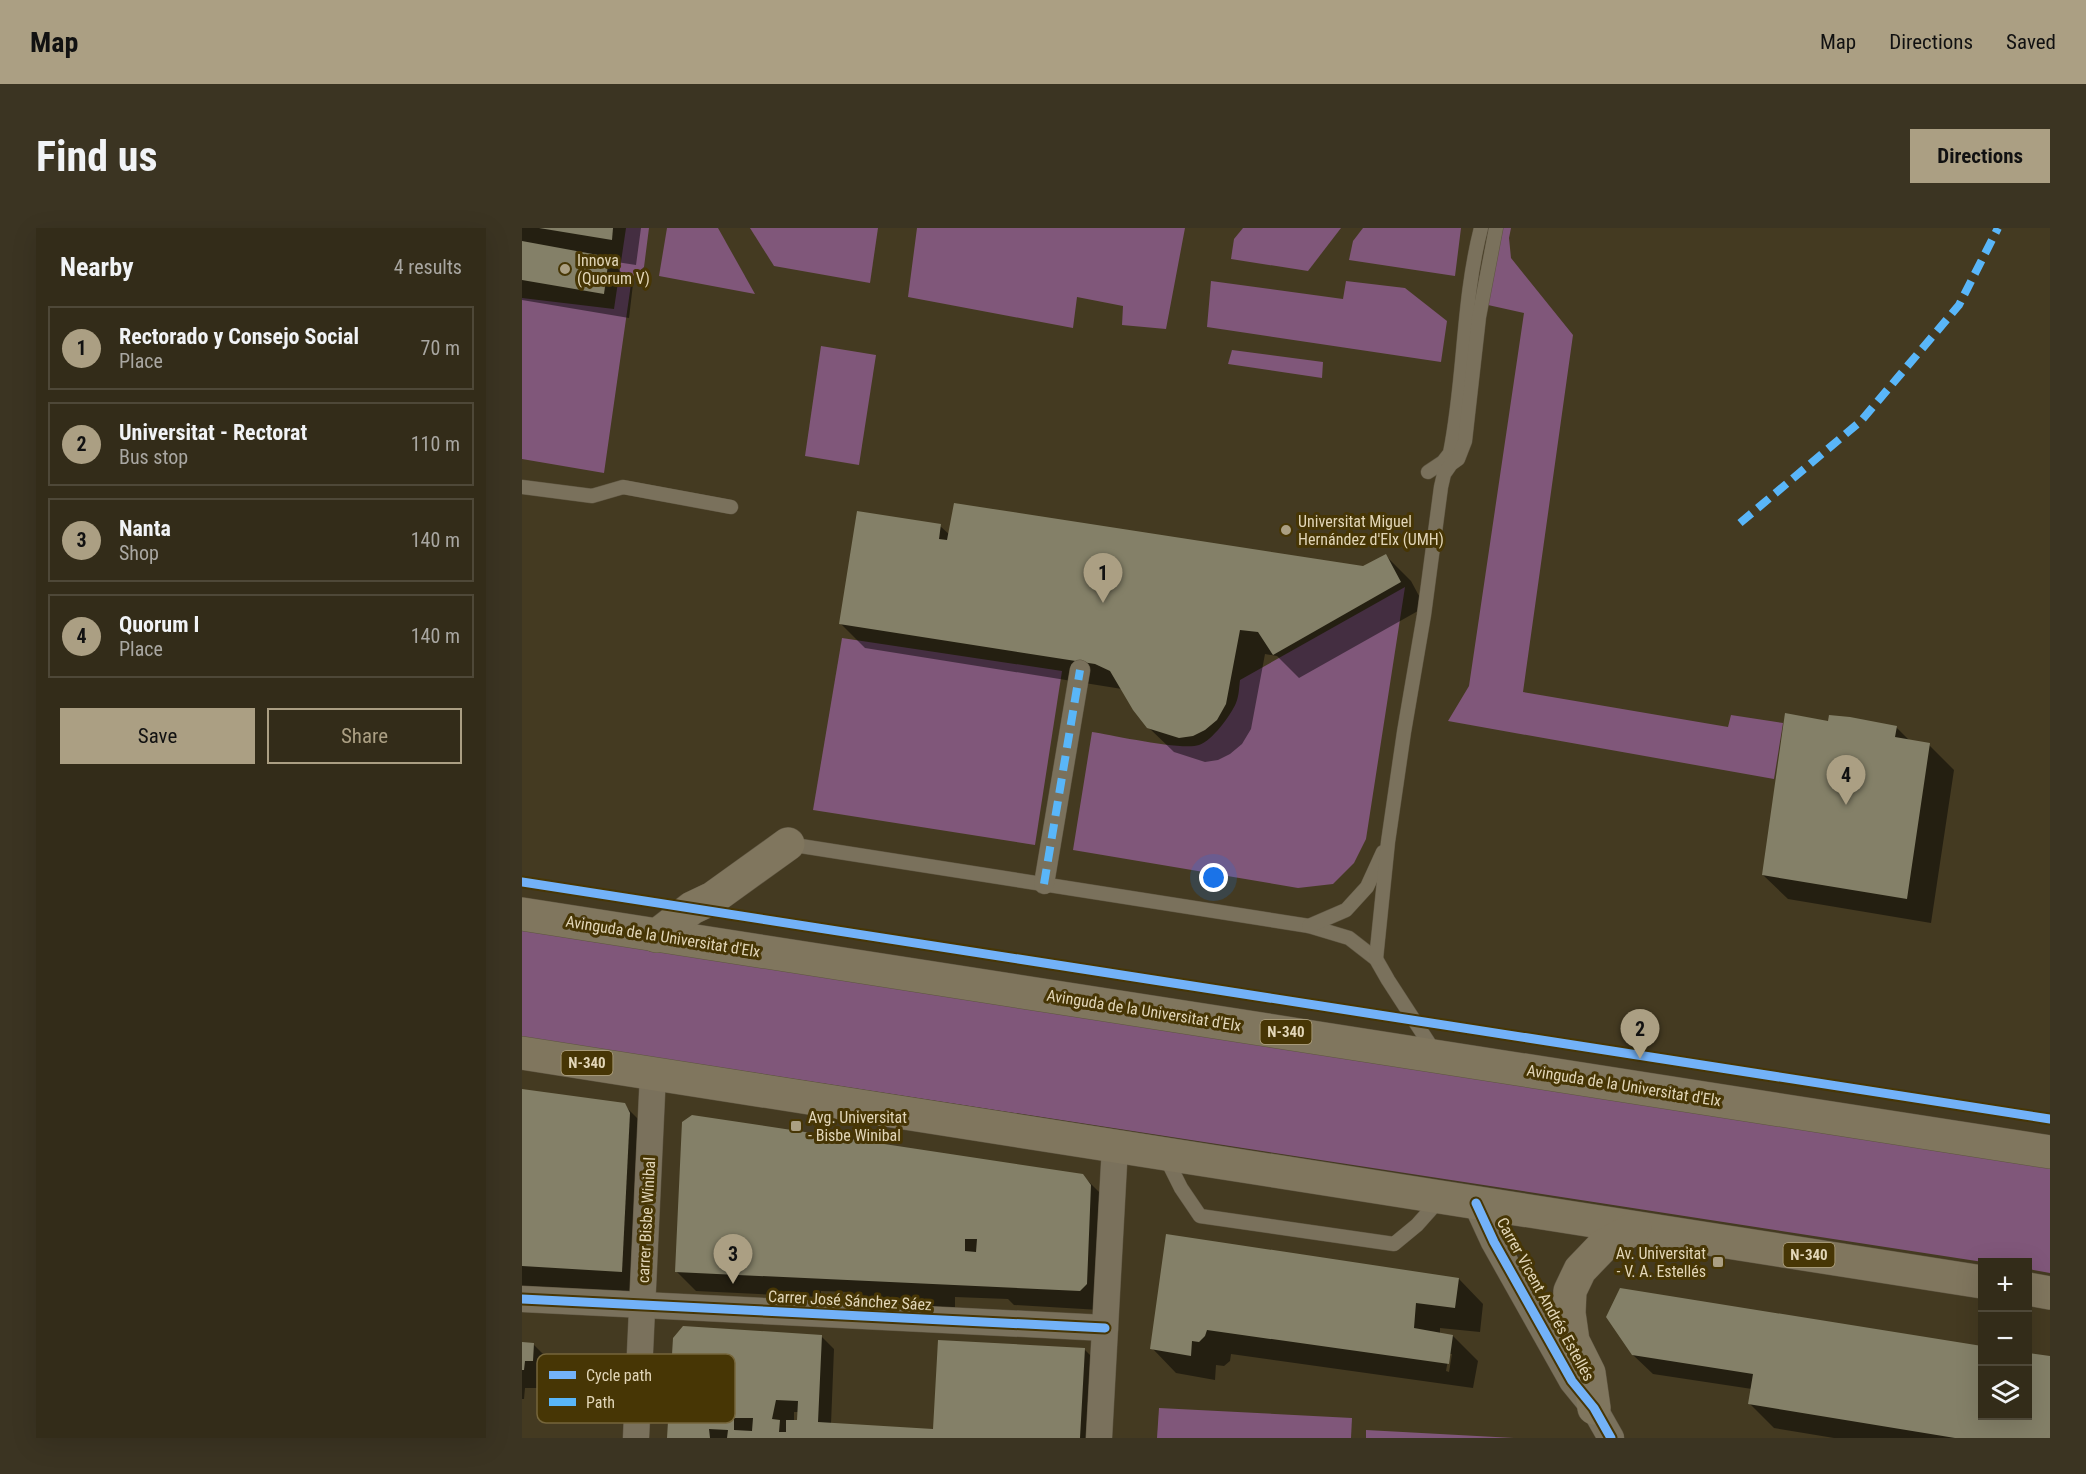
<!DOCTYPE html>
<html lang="en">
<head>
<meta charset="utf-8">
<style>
  body { margin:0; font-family:"Roboto Condensed",sans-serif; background:#3b3422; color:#f1f3f6 }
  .controls { position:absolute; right:18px; bottom:18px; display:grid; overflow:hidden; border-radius:0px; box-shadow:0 6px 24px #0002 }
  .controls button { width:54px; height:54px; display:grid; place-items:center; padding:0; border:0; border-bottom:2px solid #4e4838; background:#332c19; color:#f1f3f6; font:30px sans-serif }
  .you { position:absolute; left:692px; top:650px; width:21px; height:21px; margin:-15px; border:4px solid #fff; border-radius:50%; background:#1a73e8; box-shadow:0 0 0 9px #1a73e833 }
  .badge { display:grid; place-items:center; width:39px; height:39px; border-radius:50%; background:#ab9f83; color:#111; font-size:20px; font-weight:700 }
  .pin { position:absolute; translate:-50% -50px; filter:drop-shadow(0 2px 3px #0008) }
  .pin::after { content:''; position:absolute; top:32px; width:21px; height:18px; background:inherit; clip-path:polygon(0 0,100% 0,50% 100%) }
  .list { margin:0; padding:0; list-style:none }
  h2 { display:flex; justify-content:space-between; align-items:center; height:78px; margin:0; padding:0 24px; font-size:26px }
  h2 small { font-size:20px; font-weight:400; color:#a9a7a2 }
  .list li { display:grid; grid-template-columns:39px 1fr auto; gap:18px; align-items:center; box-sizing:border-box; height:84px; margin:0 12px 12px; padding:0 12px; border:2px solid #4e4838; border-radius:0px }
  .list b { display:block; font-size:22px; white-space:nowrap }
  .list p { margin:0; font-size:20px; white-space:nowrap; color:#a9a7a2 }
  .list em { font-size:20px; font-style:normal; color:#a9a7a2 }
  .actions { display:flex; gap:12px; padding:18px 24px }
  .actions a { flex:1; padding:14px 0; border:2px solid #ab9f83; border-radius:0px; text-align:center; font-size:21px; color:#ab9f83 }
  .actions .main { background:#ab9f83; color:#111 }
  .icon { flex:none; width:33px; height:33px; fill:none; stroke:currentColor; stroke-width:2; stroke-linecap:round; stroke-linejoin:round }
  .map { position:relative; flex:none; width:1528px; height:1210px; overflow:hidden; border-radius:0px }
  header { display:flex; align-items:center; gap:36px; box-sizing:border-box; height:84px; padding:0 30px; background:#ab9f83; color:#111 }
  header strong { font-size:28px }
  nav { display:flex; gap:33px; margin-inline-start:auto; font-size:21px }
  .intro { display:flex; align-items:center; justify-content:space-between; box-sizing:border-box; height:144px; padding:0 36px }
  h1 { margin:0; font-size:42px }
  .button { padding:15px 27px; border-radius:0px; background:#ab9f83; color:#111; font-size:21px; font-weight:700 }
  main { display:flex; gap:36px; padding:0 36px }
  aside { flex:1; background:#332c19; border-radius:0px; box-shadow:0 6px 24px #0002 }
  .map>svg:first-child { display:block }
  .green { fill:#80577a }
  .shadow { fill:#0007; fill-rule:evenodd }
  .building { fill:#848068; fill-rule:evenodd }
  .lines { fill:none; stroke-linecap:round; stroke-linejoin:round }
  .service-casing { stroke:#5e5541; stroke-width:15 }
  .pedestrian-casing { stroke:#5e5541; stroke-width:21 }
  .minor-casing { stroke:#5e5541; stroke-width:27 }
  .trunk-casing { stroke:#5e5541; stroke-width:34 }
  .service { stroke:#7a715c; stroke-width:14 }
  .pedestrian { stroke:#7a715c; stroke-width:20 }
  .minor { stroke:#7a715c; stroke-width:26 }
  .trunk { stroke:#80765e; stroke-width:33 }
  .quiet { stroke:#59b6f9; stroke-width:8; stroke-dasharray:15 8; stroke-linecap:butt }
  .cycleway-casing { stroke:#473605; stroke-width:13 }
  .cycleway { stroke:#73b2f8; stroke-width:9 }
  .poi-dot { fill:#ab9f83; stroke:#473605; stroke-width:2 }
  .labels { text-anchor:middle; stroke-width:6; stroke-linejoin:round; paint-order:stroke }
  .shield { fill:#473605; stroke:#b4a682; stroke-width:1.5 }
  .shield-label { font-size:15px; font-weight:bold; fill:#e2d6b8 }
  .poi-label { font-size:16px; fill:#e2d6b8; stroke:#473605; text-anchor:start }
  .street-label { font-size:16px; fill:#e2d6b8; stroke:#473605 }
  .key { fill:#473605; stroke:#76663b; stroke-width:1.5 }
  .key-label { font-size:16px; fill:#e2d6b8 }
</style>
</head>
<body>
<header>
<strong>Map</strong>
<nav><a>Map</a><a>Directions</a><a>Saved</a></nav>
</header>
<div class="intro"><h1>Find us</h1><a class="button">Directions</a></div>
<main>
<aside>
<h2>Nearby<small>4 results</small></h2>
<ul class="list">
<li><span class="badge">1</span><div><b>Rectorado y Consejo Social</b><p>Place</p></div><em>70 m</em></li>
<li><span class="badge">2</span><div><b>Universitat - Rectorat</b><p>Bus stop</p></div><em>110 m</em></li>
<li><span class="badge">3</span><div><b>Nanta</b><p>Shop</p></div><em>140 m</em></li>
<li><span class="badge">4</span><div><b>Quorum I</b><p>Place</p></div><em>140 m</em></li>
</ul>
<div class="actions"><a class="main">Save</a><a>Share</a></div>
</aside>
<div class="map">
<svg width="1528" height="1210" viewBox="0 0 1528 1210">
  <rect width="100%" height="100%" fill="#443a21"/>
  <g class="green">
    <path d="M 104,0 L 127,0 L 122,39 L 110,49 L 82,245 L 0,231 L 0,70 L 92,81 Z"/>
    <path d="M 145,0 L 196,0 L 233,66 L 137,48 Z"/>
    <path d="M 228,0 L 356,0 L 348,55 L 252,38 Z"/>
    <path d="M 395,0 L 663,0 L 644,101 L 600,97 L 601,78 L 555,69 L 551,100 L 386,69 Z"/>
    <path d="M 721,0 L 819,0 L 786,43 L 709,31 L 712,11 Z"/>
    <path d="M 841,0 L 939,0 L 933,48 L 827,32 L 831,13 Z"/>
    <path d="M 981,0 L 989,0 L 987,10 L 989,30 L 1051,107 L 1001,464 L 1206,499 L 1209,487 L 1261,495 L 1252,551 L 926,493 L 947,458 L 1002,85 L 966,77 Z"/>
    <path d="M 689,53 L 821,71 L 824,53 L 883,60 L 925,93 L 919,134 L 685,99 Z"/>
    <path d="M 299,118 L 354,127 L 337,237 L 283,228 Z"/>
    <path d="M 710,122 L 801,134 L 800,150 L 706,136 Z"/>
    <path d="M 883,359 L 844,611 L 832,635 L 811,656 L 776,660 L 551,622 L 570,504 C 590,507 661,523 677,517 C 690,513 709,487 714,475 C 717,468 717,460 718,452 Z"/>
    <path d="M 320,410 L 540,443 L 513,617 L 291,582 Z"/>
    <path d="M 0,696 L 1528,927 L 1528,1045 L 1506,1041 L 1506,1034 L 1461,1034 L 0,809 Z"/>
    <path d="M 637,1180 L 830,1190 L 829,1210 L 635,1210 Z"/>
    <path d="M 844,1202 L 992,1210 L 844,1210 Z"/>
  </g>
  <g class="shadow">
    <path d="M 0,0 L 119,0 L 114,37 L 88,33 L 111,56 L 107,90 L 0,72 Z"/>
    <path d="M 418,298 L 428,307 L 842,340 L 864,328 L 889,353 L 903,379 L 777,450 L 755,428 L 743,426 L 729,501 L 720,516 L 708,526 L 696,532 L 683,534 L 652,524 L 626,499 L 600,461 L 343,420 L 318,395 Z"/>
    <path d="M 1307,494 L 1374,499 L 1388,513 L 1407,517 L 1432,542 L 1409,695 L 1266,671 L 1241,647 Z"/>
    <path d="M 0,863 L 102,877 L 127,902 L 125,1068 L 0,1062 Z"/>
    <path d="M 561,948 L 580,967 L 578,1082 L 492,1077 L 486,1071 L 433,1069 L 433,1080 L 339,1076 L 327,1064 L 299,1063 L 299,1069 L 174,1063 L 155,1044 Z"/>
    <path d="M 645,1007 L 937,1051 L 961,1076 L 958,1104 L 918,1100 L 918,1106 L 931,1108 L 956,1133 L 951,1160 L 709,1126 L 708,1133 L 702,1138 L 694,1137 L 693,1152 L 654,1145 L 630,1120 ZM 927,1126 L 930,1126 L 927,1144 L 924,1143 Z"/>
    <path d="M 1241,1085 L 1460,1119 L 1460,1188 L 1506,1188 L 1506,1126 L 1528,1130 L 1528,1210 L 1312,1210 L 1252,1200 L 1227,1175 L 1230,1161 L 1131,1146 L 1111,1127 Z"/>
    <path d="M 299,1108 L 312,1121 L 309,1196 L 413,1203 L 562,1121 L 581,1140 L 577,1210 L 147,1210 L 152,1110 ZM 272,1184 L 277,1184 L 279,1194 L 272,1194 Z"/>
    <path d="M 0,1115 L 11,1116 L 30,1135 L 29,1151 L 22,1151 L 21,1160 L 3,1160 L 2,1171 L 0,1171 Z"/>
  </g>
  <g class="building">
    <path d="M 17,0 L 91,0 L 90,12 Z"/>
    <path d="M 0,13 L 87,29 L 82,66 L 0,52 Z"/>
    <path d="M 432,275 L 841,338 L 864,326 L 879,354 L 751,427 L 736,404 L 718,402 L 704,476 L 695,492 L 683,502 L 671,508 L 657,510 L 625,500 L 611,482 L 588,443 L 573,436 L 317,396 L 335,283 L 419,296 L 417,311 L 425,312 Z"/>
    <path d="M 1263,485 L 1306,493 L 1307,487 L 1328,489 L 1375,498 L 1373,509 L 1408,515 L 1385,671 L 1240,647 Z"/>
    <path d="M 0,861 L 103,875 L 108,885 L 100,1044 L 0,1038 Z"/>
    <path d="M 170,887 L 561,946 L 569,957 L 565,1056 L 558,1063 L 153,1044 L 160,894 ZM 443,1011 L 455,1011 L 454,1024 L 443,1023 Z"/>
    <path d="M 644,1006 L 937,1050 L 933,1080 L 894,1075 L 892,1100 L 931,1107 L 927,1136 L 685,1102 L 683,1108 L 677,1114 L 670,1113 L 669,1128 L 628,1121 Z"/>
    <path d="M 1098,1060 L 1460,1118 L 1461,1188 L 1506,1188 L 1506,1125 L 1528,1128 L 1528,1210 L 1433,1210 L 1226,1176 L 1231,1146 L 1110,1127 L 1084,1089 Z"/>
    <path d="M 161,1098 L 300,1107 L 296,1194 L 411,1201 L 416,1112 L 563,1120 L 558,1210 L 205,1210 L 206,1202 L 187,1201 L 188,1210 L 145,1210 L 151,1110 ZM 185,1160 L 199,1161 L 199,1177 L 183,1175 ZM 254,1172 L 276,1173 L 275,1192 L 264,1192 L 264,1204 L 257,1204 L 258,1192 L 250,1191 ZM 212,1190 L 231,1190 L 230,1203 L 212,1202 Z"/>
    <path d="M 0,1114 L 12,1115 L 11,1133 L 3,1133 L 2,1142 L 0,1142 Z"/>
  </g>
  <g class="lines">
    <g class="service-casing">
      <g id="service">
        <path d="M 906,244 L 921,234 L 928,225 C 943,151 940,74 959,0"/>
        <path d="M 0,259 L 70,268 L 101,259 L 209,279"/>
        <path d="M 266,616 L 787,698 L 827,710 L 854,731 L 866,752 L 914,826"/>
        <path d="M 787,698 L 824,682 L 845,659 L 861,624"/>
        <path d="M 854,731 L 866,614 L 882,504 L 902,387 L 919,259 L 922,246 L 929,236 L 936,231 L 943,213 L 957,89 L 974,0"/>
        <path d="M 643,928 L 659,960 L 678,988 L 872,1016 L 895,997 L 919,970"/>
      </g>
    </g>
    <g class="pedestrian-casing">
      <path id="pedestrian" d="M 522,656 L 558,442"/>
    </g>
    <g class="minor-casing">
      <g id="minor">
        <path d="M 954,975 L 972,1014 L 1050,1153 L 1072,1180 L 1089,1210"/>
        <path d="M 0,1071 L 583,1100"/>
        <path d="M 114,1210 L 131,845"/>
        <path d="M 577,1210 L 593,918"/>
      </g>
    </g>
    <g class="trunk-casing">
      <g id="trunk">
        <path d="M 0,686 L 1528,924"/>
        <path d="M 134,708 L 170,680 L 191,670 L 266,616"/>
        <path d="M 0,825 L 1460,1054"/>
        <path d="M 1506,1061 L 1528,1065"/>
        <path d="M 1072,1180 L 1067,1145 L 1051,1113 L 1047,1085 L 1048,1063 L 1058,1042 L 1081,1018 L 1113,1000"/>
      </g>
    </g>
    <use href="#service" class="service"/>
    <use href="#pedestrian" class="pedestrian"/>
    <use href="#minor" class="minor"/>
    <use href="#trunk" class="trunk"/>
    <g class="quiet">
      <path d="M 1218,295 L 1339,193 L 1437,77 L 1476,0"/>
      <path d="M 522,656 L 558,442"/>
    </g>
    <g class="cycleway-casing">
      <g id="cycleway">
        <path d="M 0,654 L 1528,891"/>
        <path d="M 954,975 L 972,1014 L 1050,1153 L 1072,1180 L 1089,1210"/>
        <path d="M 0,1071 L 583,1100"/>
      </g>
    </g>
    <use href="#cycleway" class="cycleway"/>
  </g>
  <g class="poi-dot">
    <circle cx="43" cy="41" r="6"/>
    <circle cx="764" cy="302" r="6"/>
    <rect x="268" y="892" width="12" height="12" rx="3"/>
    <rect x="1190" y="1028" width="12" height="12" rx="3"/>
  </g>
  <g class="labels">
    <g class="shield">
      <rect x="738.5" y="792" width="51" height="24" rx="4.5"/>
      <rect x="39.5" y="823" width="51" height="24" rx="4.5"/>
      <rect x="1261.5" y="1015" width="51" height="24" rx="4.5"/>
    </g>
    <g class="shield-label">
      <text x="764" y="809">N-340</text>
      <text x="65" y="840">N-340</text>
      <text x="1287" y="1032">N-340</text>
    </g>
    <g class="poi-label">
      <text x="55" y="38">Innova<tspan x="55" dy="18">(Quorum V)</tspan></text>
      <text x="776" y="299">Universitat Miguel<tspan x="776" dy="18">Hernández d'Elx (UMH)</tspan></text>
      <text x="286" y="895">Avg. Universitat<tspan x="286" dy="18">- Bisbe Winibal</tspan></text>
      <text x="1184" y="1031" text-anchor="end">Av. Universitat<tspan x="1184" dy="18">- V. A. Estellés</tspan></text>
    </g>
    <g class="street-label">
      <text transform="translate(141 708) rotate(9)" y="6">Avinguda de la Universitat d'Elx</text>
      <text transform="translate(622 782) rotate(9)" y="6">Avinguda de la Universitat d'Elx</text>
      <text transform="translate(1102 857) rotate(9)" y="6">Avinguda de la Universitat d'Elx</text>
      <text transform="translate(124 992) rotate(-87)" y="6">carrer Bisbe Winibal</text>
      <text transform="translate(1024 1071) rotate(61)" y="6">Carrer Vicent Andrés Estellés</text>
      <text transform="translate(328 1072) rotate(3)" y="6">Carrer José Sánchez Sáez</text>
    </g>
  </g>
  <rect x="15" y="1126" width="198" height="69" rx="9" class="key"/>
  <rect x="27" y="1143" width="27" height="8" fill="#73b2f8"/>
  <rect x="27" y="1170" width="27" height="8" fill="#59b6f9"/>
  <g class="key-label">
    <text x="64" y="1153">Cycle path</text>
    <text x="64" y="1180">Path</text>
  </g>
</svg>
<div class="controls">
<button>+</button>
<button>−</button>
<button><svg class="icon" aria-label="layers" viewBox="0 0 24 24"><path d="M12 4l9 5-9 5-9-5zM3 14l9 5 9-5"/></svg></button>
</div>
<div class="you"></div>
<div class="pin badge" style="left:581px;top:375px">1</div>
<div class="pin badge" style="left:1118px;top:831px">2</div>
<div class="pin badge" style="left:211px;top:1056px">3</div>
<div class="pin badge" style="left:1324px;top:577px">4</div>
</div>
</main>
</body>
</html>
